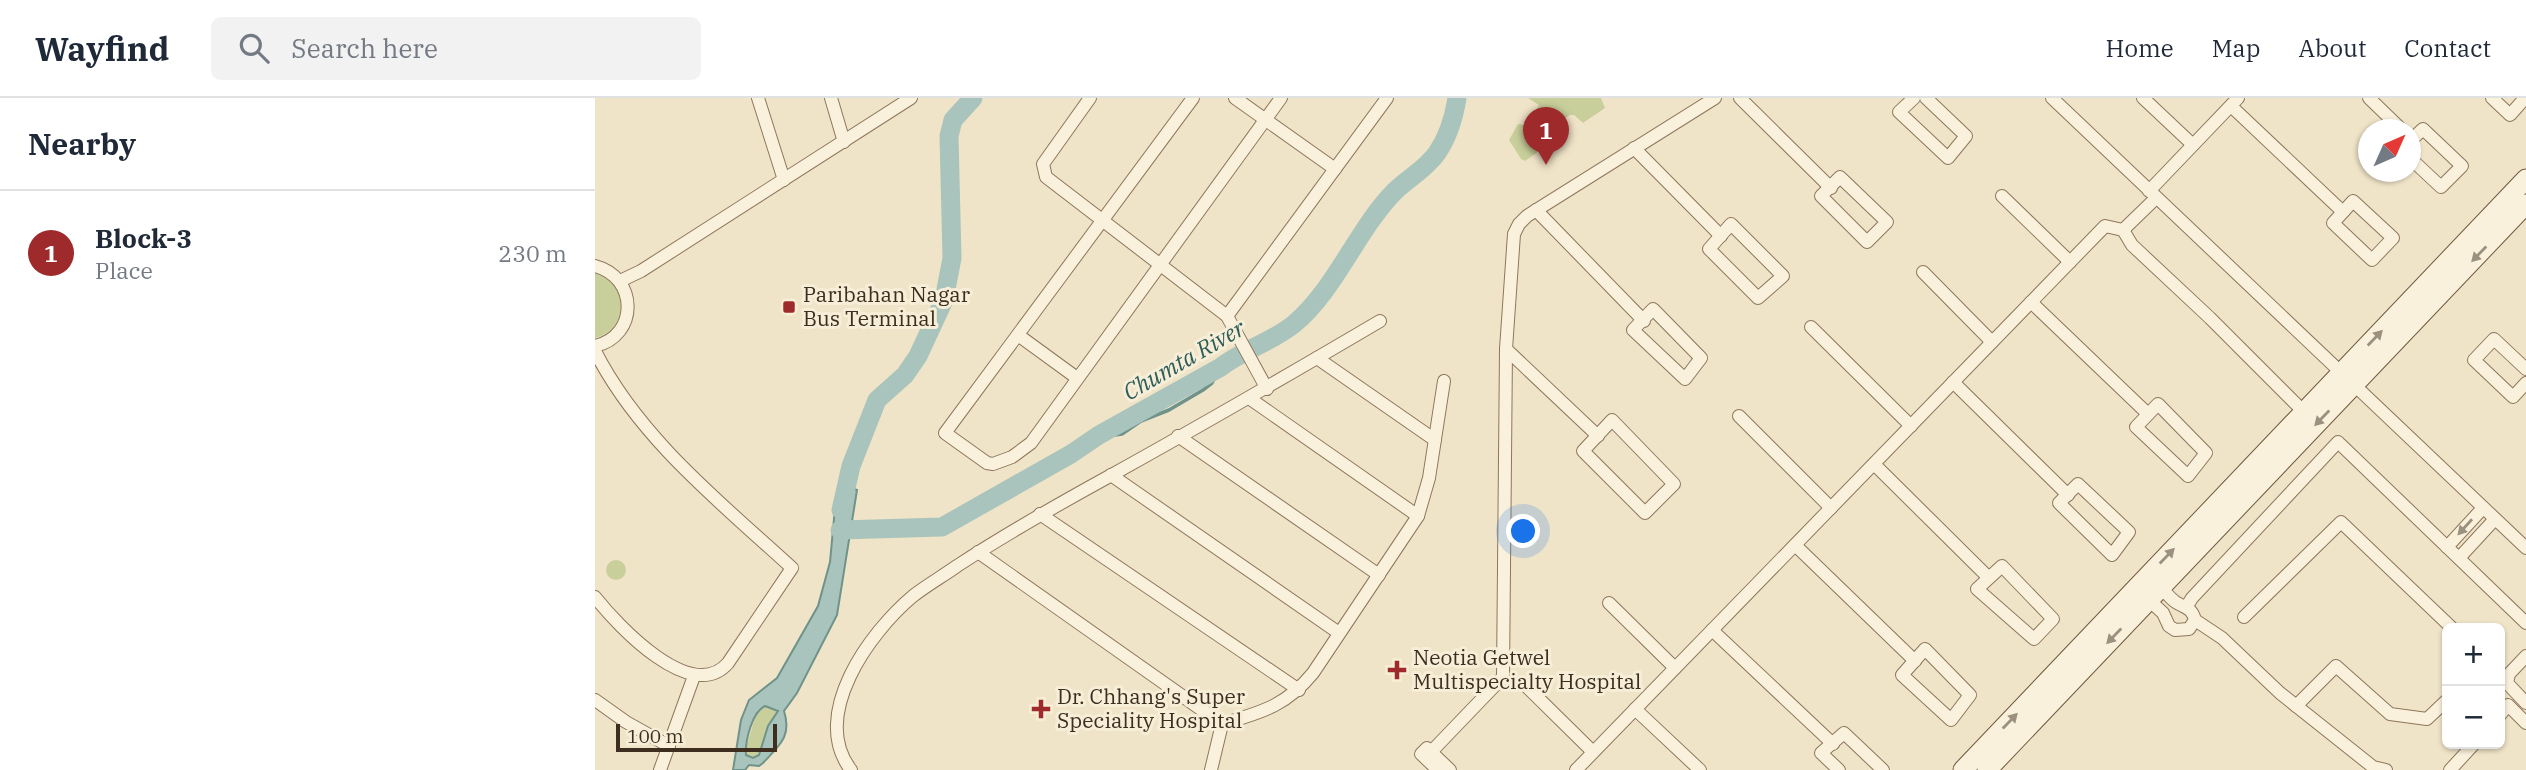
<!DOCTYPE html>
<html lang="en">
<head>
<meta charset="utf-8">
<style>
  body { margin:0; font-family:"IBM Plex Serif",serif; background:#f2f2f3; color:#1f2937 }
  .controls { position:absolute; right:21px; bottom:21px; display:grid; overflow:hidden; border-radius:10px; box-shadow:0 2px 5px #0004 }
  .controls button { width:63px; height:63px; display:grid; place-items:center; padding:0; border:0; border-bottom:2px solid #e0e1e3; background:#fff; color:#1f2937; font:35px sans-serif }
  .compass { position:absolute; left:1763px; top:21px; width:63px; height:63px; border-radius:50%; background:#fff; box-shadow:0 2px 5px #0004; rotate:45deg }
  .scale { position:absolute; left:21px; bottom:18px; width:161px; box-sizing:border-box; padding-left:7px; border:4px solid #3d2e20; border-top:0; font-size:19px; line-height:24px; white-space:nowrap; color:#3d2e20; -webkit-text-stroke:5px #f7eed8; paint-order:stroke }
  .you { position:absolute; left:929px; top:434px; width:24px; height:24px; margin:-18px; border:5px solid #fff; border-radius:50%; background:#1a73e8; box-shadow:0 0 0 10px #1a73e833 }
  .badge { display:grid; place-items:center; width:46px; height:46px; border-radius:50%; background:#9e2a2b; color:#fff; font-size:23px; font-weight:700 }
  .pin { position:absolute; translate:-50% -58px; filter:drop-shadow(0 2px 4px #0008) }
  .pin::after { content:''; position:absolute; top:37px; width:24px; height:21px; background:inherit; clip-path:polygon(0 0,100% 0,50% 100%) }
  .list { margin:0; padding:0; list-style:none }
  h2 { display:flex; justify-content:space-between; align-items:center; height:91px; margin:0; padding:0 28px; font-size:30px }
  h2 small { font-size:23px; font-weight:400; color:#747a83 }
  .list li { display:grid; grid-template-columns:46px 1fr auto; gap:21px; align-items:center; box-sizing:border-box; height:126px; padding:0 28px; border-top:2px solid #e0e1e3 }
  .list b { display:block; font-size:26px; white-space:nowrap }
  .list p { margin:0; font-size:23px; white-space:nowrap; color:#747a83 }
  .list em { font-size:23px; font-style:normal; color:#747a83 }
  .icon { flex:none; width:38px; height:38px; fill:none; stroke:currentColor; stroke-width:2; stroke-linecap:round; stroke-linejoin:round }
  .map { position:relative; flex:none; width:1931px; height:672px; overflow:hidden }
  header { display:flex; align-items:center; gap:42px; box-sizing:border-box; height:98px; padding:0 35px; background:#fff; border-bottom:2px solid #e0e1e3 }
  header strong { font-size:33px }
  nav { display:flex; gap:38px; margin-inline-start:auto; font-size:24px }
  .search { width:490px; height:63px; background:#f2f2f3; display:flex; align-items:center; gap:18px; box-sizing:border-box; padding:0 24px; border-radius:10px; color:#747a83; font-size:26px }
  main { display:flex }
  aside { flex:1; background:#fff }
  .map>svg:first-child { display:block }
  .green { fill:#c9cf9b }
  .water { fill:#a9c4bc; stroke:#6f938a; stroke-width:2; fill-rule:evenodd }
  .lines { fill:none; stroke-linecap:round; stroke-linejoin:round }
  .stream { stroke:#6f938a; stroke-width:3.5 }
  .river { stroke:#a9c4bc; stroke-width:19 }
  .street-casing { stroke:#8d765c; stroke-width:14 }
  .secondary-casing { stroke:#6f573f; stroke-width:21 }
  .street { stroke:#faf1dc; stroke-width:12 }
  .secondary { stroke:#faf1dc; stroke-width:19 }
  .oneway { fill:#9c907e }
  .poi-dot { fill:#9e2a2b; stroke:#f7eed8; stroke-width:2.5 }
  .labels { text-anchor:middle; stroke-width:6; stroke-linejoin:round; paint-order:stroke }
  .poi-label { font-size:21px; fill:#3d2e20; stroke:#f7eed8; text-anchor:start }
  .water-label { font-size:23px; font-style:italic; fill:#2f5d5a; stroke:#f7eed8 }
</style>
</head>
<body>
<header>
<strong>Wayfind</strong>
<div class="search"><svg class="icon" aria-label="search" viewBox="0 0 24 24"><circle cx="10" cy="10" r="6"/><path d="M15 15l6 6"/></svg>Search here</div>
<nav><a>Home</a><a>Map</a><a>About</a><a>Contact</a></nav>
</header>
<main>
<aside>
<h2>Nearby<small></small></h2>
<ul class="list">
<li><span class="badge">1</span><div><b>Block-3</b><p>Place</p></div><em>230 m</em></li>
</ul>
</aside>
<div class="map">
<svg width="1931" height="672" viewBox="0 0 1931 672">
  <rect width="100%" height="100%" fill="#f0e4c8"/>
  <g class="green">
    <path d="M 933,0 L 1006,0 L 1010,10 L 988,25 L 979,17 L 975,17 L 941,39 L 940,42 L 944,53 L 930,63 L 926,61 L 914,42 L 923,26 L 932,27 L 944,7 Z"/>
    <path d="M 0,175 C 34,184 35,231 0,240 Z"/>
    <circle cx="21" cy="472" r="10"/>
    <path d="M 173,608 L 182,611 L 182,616 L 173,628 L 164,657 L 161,660 L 153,658 L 150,653 L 159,623 L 165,610 Z"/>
  </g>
  <path class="water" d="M 245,386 L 262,392 L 242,517 L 202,595 L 189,613 C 197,638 185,647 168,665 L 164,668 L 154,667 L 150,672 L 138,672 L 146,622 L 154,602 L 182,580 L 223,508 L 235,464 L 240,410 ZM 170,608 L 183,613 L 173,628 L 164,657 L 158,660 L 151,657 C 150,643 157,614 170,608 Z"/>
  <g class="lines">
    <path class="stream" d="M 509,333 L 520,337 L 527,336 L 546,323 L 574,312 L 608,292 L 617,285 L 626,269"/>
    <g class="river">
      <path d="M 246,412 L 256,368 L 282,302 L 310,277 L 323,258 L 349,202 L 357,160 L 354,38 L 358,22 L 378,0"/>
      <path d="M 245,432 L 347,429 L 476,356 L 504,337 L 626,269 C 648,252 677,244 699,226 C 740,192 762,132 799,94 C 813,80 830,72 842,55 C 853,39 859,19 862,0"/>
    </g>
    <g class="street-casing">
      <g id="street">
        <path d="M 163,0 L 189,82"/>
        <path d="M 236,0 L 249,44"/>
        <path d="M 495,0 L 448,66 L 451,79 L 632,218 L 672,291"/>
        <path d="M 598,0 L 350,335 L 392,365 L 398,366 L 417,359 L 436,345 L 686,0"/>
        <path d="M 640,0 L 740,71"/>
        <path d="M 1145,0 L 1236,90"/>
        <path d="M 1319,0 L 1304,14 L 1353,60 L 1371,38 L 1331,0"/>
        <path d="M 1457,0 L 1931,450"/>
        <path d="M 1548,0 L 1598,47"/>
        <path d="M 1774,0 L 1807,32"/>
        <path d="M 1897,0 L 1915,17 L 1930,0"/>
        <path d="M 1636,8 L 1748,114"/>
        <path d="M 1815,43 L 1828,31 L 1867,68 L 1846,89 L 1815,60"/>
        <path d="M 1039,50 L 1126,138"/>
        <path d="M 1245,79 L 1292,124 L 1272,144 L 1226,98 Z"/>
        <path d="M 1554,93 L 1643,0"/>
        <path d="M 1407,98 L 1475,164"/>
        <path d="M 1758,103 L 1798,140 L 1777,162 L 1738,125 Z"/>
        <path d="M 941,112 L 1049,223"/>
        <path d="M 1136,126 L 1188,178 L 1163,200 L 1114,151 Z"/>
        <path d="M 1528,132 L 1537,147 L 1615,220 L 1709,314"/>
        <path d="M 0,168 C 43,179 44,238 0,248"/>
        <path d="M 1328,174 L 1397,244"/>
        <path d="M 25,183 L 46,173 L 316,0"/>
        <path d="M 1436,204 L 1553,316"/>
        <path d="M 1058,211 L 1106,260 L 1090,281 L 1038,232 Z"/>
        <path d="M 632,218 L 792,0"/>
        <path d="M 1216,229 L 1316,328"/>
        <path d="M 423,237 L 482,280"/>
        <path d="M 911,251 L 1003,338"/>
        <path d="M 0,253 C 44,340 126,405 197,470 L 133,565 C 97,607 23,528 0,499"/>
        <path d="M 722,260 L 840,342"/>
        <path d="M 1931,271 L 1899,241 L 1879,262 L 1918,299 L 1931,285"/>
        <path d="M 1358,284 L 1473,397"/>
        <path d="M 654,300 L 823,418"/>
        <path d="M 1563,306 L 1611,355 L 1593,378 L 1541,329 Z"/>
        <path d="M 1144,318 L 1236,410"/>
        <path d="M 1017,322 L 1079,386 L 1050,415 L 988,353 Z"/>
        <path d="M 583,338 L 784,477"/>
        <path d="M 1279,366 L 1393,479"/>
        <path d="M 516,377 L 744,535"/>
        <path d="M 1483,386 L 1534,434 L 1517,457 L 1464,405 Z"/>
        <path d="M 445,416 L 704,592"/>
        <path d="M 1200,447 L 1320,563"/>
        <path d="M 1852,449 L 1888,410"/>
        <path d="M 383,454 L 627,626"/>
        <path d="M 1864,460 L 1900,421"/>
        <path d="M 1407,468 L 1458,521 L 1439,541 L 1382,491 Z"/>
        <path d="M 1566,489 C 1571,495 1577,503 1584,506 C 1593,511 1597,511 1600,522 L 1627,540 L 1685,595 L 1778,669 L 1791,672"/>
        <path d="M 1554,502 L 1568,515 L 1574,528 L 1580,532 L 1594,531 L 1600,522"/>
        <path d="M 1014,505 L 1080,570"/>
        <path d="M 1592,508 L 1597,500 L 1743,344 L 1931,525"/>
        <path d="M 1649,519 L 1746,424 L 1857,530"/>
        <path d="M 1117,532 L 1238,646"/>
        <path d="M 1330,551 L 1375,597 L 1356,622 L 1307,577 Z"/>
        <path d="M 1931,558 L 1914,576 L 1912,585 L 1931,605"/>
        <path d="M 931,588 L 998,654"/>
        <path d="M 0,602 L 31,624 L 74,648"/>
        <path d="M 1701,608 L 1741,568 L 1795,616 L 1832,621 L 1852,602"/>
        <path d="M 1040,611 L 1105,672"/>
        <path d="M 1905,617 L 1913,607 L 1931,625"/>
        <path d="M 627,626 C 667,614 691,608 718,575 L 823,418 L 834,380 L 849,283"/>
        <path d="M 836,654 L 908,579 L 911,251 L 919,136 L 924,126 L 932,118 L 1120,0"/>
        <path d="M 65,672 L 99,578"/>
        <path d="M 256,672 C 214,617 275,534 318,498 C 332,487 348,478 362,468 C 411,436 462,407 513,379 C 605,328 695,276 785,223"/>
        <path d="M 616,672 L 627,626"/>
        <path d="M 843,672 L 826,656 L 832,650 L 855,672"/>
        <path d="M 981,672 L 1510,128 L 1528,132 L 1561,100"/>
        <path d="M 1244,672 L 1226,655 L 1249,635 L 1288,672"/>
        <path d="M 1855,672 L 1879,646"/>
      </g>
    </g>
    <g class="secondary-casing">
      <g id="secondary">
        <path d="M 1368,672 L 1931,81"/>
        <path d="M 1392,672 L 1931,106"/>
      </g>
    </g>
    <use href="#street" class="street"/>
    <use href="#secondary" class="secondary"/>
  </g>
  <defs><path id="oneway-solid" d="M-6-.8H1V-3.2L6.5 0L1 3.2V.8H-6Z" transform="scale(1.75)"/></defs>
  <g class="oneway">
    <use href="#oneway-solid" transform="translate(1884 156) rotate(134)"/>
    <use href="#oneway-solid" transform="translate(1780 240) rotate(-46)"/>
    <use href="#oneway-solid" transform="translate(1727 320) rotate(134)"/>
    <use href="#oneway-solid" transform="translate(1870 429) rotate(132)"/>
    <use href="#oneway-solid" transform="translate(1572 458) rotate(-46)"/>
    <use href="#oneway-solid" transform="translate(1519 538) rotate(134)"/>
    <use href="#oneway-solid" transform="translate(1415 623) rotate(-46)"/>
  </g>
  <g class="poi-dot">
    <rect x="187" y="202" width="14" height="14" rx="3.5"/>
    <path d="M798.5 561.5h7v7h7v7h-7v7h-7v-7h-7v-7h7z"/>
    <path d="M442.5 600.5h7v7h7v7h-7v7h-7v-7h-7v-7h7z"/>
  </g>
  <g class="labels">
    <g class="poi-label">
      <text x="208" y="204">Paribahan Nagar<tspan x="208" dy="24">Bus Terminal</tspan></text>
      <text x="818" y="567">Neotia Getwel<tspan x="818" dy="24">Multispecialty Hospital</tspan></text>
      <text x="462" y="606">Dr. Chhang's Super<tspan x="462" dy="24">Speciality Hospital</tspan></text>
    </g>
    <g class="water-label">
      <text transform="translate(589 262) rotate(-30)" y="8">Chumta River</text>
    </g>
  </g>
</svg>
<div class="controls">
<button>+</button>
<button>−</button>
</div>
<svg class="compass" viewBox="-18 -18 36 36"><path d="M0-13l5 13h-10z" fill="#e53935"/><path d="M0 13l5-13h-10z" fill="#747a83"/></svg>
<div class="scale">100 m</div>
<div class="you"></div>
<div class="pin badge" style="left:951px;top:67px">1</div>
</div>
</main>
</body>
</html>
